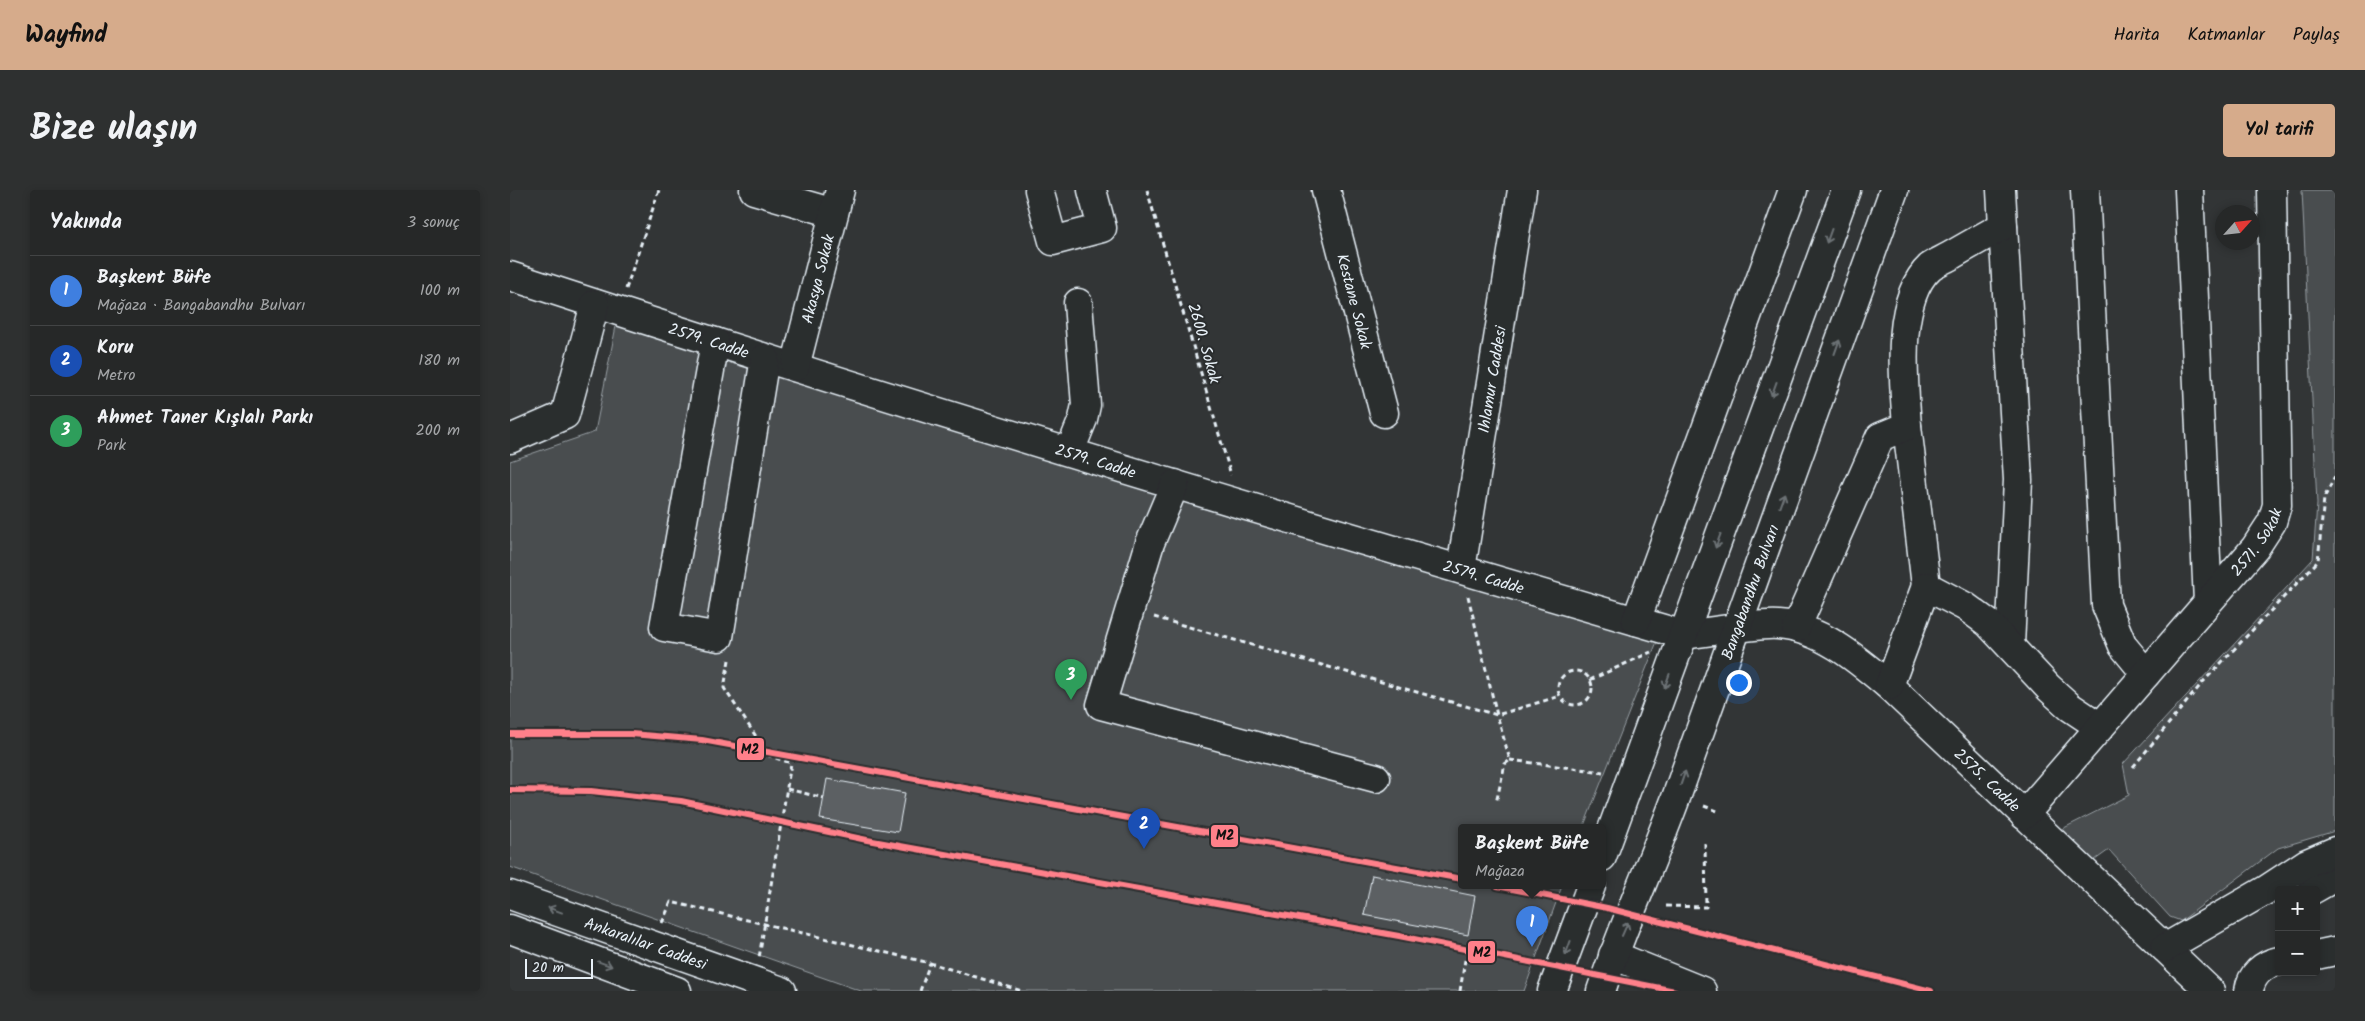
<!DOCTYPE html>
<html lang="tr">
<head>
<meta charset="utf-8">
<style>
  body { margin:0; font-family:Kalam,sans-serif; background:#2e3030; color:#f1f3f6 }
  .controls { position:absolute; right:15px; bottom:15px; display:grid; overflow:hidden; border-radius:5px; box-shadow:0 2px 8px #0003 }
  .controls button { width:45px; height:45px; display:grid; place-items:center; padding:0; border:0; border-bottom:1px solid #424445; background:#262828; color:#f1f3f6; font:25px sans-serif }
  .compass { position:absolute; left:1705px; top:15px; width:45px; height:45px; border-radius:50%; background:#262828; box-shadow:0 2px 8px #0003; rotate:63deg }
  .scale { position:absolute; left:15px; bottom:12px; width:68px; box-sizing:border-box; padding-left:5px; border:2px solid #e8f1f8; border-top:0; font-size:14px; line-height:18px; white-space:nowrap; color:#e8f1f8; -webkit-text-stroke:4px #2a2d2e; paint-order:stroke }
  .you { position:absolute; left:1228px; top:492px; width:18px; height:18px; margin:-12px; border:4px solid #fff; border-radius:50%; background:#1a73e8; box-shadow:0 0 0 8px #1a73e833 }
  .badge { display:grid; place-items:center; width:32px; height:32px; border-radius:50%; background:#d6ab8b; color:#fff; font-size:16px; font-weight:700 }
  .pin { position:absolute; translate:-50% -41px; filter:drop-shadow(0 1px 2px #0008) }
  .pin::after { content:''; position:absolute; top:26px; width:18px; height:15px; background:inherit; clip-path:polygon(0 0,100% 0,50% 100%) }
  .popup { position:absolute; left:948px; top:634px; width:148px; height:65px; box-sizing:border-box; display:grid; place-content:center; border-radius:5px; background:#262828; filter:drop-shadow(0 1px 4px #0005); font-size:16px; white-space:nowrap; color:#a4a6a8 }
  .popup b { font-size:19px; color:#f1f3f6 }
  .popup::after { content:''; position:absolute; left:50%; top:100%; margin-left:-10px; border:10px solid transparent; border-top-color:#262828 }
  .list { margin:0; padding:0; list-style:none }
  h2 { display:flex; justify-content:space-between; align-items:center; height:65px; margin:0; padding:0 20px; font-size:21px }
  h2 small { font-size:16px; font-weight:400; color:#a4a6a8 }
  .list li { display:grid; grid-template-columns:32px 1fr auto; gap:15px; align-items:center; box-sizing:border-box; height:70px; padding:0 20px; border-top:1px solid #424445 }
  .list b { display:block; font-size:19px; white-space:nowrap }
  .list p { margin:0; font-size:16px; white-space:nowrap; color:#a4a6a8 }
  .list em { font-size:16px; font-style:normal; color:#a4a6a8 }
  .map { position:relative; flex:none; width:1825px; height:801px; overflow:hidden; border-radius:5px }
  header { display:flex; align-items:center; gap:30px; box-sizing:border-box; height:70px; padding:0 25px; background:#d6ab8b; color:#111 }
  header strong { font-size:24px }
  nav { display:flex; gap:28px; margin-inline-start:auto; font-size:18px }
  .intro { display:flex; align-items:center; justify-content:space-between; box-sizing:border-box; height:120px; padding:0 30px }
  h1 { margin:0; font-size:35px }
  .button { padding:12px 22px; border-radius:5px; background:#d6ab8b; color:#111; font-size:18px; font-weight:700 }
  main { display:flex; gap:30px; padding:0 30px }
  aside { flex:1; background:#262828; border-radius:5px; box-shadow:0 2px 8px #0003 }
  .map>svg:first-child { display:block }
  .green { fill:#494d4f; stroke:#989fa4 }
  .building { fill:#5c6063; stroke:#e8f1f8 }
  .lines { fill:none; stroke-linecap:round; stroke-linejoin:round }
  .minor-casing { stroke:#e8f1f8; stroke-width:31 }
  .major-casing { stroke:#e8f1f8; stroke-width:31 }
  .path { stroke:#e8f1f8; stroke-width:3; stroke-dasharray:5 4; stroke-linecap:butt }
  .minor { stroke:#2a2d2e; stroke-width:28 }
  .major { stroke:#2a2d2e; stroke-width:28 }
  .metro-1-casing { stroke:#2a2d2e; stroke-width:10 }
  .metro-1 { stroke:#ff808a; stroke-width:6 }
  .oneway { stroke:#6c7275 }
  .labels { text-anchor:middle; stroke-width:4; stroke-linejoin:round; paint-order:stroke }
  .street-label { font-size:16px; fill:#e8f1f8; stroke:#2a2d2e }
  .line-badge { stroke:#2a2d2e; stroke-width:2 }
  .pale-badge-label { font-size:14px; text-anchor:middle; font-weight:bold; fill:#111 }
</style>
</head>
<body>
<header>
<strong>Wayfind</strong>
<nav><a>Harita</a><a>Katmanlar</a><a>Paylaş</a></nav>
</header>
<div class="intro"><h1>Bize ulaşın</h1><a class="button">Yol tarifi</a></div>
<main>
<aside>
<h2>Yakında<small>3 sonuç</small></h2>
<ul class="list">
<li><span class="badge" style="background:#3f7fe0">1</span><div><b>Başkent Büfe</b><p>Mağaza · Bangabandhu Bulvarı</p></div><em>100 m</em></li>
<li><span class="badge" style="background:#1a4fb4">2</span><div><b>Koru</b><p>Metro</p></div><em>180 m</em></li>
<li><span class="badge" style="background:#2e9e5b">3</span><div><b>Ahmet Taner Kışlalı Parkı</b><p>Park</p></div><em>200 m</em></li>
</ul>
</aside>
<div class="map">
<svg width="1825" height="801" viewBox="0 0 1825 801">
  <rect width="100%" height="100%" fill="#323536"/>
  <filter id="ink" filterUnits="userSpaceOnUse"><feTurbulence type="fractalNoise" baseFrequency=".02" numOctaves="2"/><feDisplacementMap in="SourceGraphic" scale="10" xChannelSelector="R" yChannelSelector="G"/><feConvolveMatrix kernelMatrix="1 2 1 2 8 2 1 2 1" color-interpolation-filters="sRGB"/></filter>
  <g filter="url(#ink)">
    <g class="green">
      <path d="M 1792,0 L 1825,0 L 1825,641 L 1768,658 L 1671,731 L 1660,727 L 1599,660 L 1578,675 L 1546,642 L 1619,605 L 1613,574 L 1803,369 L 1807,314 Z"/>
      <path d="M 109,121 L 1152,439 L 1073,638 L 952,638 L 952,696 L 1052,696 L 1014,801 L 351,801 L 0,677 L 0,271 L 85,242 Z"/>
    </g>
    <g class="building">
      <path d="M 317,589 L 395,603 L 388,642 L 310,629 Z"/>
      <path d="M 862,685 L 965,706 L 958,745 L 854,725 Z"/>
    </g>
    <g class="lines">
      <g class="minor-casing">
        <g id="minor">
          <path d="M 244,0 L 324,23"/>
          <path d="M 529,0 L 543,51 L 592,38 L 582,0"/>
          <path id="s1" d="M 816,0 L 874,223"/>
          <path d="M 1575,0 L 1596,415 L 1613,456 L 1636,484"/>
          <path d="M 1679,0 L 1698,412"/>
          <path d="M 1493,36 L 1508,290 L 1500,455"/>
          <path id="s2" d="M 0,86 C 389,213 781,331 1174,445"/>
          <path d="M 205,152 L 154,437 L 209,447 L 255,168"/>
          <path id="s3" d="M 285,177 L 330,0"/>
          <path d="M 1397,236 L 1416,396"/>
          <path d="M 0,249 L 55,225 L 85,114"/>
          <path d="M 560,261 L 573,229 L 576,215 L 568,113"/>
          <path d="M 665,294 L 640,353 L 591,515 L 866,588"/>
          <path id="s4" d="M 951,379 L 1012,0"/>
          <path d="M 1126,431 L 1283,0"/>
          <path id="s5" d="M 1225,438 C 1239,437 1254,434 1268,435 C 1311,438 1347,469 1379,496 L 1700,801"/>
          <path d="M 1286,438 L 1370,247 L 1397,236 C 1394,193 1384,110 1420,77 C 1425,73 1433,70 1440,66 C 1457,56 1475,46 1493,36 L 1491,0"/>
          <path d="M 1379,496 L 1416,396 L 1456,417 L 1478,433 L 1539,498 L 1560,517 L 1590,537"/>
          <path id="s6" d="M 1514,625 L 1745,358 L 1762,332 L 1767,315 L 1762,0"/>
          <path d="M 1802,700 L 1825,687"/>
          <path d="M 1655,758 L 1756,700 L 1797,673 L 1825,661"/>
          <path d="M 1103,765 L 1192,801"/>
          <path d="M 1806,765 L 1825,761"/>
          <path d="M 1739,801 C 1741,785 1753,774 1769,771"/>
        </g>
      </g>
      <g class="major-casing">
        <g id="major">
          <path d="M 1174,445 L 1225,438"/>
          <path d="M 1092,667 L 1336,0"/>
          <path id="s7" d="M 0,705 L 272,801"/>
          <path d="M 0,739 L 167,801"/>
          <path d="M 1042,801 L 1081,696"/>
          <path id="s8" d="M 1091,801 C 1113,735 1143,671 1167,605 C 1239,403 1311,202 1384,0"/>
        </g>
      </g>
      <g class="path">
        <path d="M 637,0 L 721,285"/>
        <path d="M 116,99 L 149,0"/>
        <path d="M 958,406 L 987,525 L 1000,570 L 995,574 L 986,613"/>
        <path d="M 644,427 L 987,525 L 1050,506"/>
        <path d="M 219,470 L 214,498 L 259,566 L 281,573 L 249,768"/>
        <circle cx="1065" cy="498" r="17"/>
        <path d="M 1080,490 L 1141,462"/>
        <path d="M 1000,570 L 1093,582"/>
        <path d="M 1623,577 L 1693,492 L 1808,371 L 1814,308 L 1825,287"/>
        <path d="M 277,599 L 314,608"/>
        <path d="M 1194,616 L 1210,622"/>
        <path d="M 1156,716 L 1196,717 L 1195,653"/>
        <path d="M 152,733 L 161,712 L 420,773 L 512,801"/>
        <path d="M 410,801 L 420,773"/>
        <path d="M 950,801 L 955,770"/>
      </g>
      <use href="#minor" class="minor"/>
      <use href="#major" class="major"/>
      <g class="metro-1-casing">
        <g id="metro-1">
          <path d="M 0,544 L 121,544 L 192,550 L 952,689"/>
          <path d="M 0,600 L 81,601 L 171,611 L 357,650 L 889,746 L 1165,801"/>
          <path d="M 987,696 L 1097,718 L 1421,801"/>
        </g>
      </g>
      <use href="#metro-1" class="metro-1"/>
    </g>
    <defs><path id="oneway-shaft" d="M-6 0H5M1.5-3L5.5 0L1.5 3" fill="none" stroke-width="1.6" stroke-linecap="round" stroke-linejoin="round" transform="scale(1.25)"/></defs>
    <g class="oneway">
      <use href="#oneway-shaft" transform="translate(1319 46) rotate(110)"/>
      <use href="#oneway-shaft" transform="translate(1327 157) rotate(-70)"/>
      <use href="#oneway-shaft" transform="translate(1264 199) rotate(110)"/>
      <use href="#oneway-shaft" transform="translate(1272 310) rotate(-70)"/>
      <use href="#oneway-shaft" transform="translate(1208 351) rotate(110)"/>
      <use href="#oneway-shaft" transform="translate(1157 491) rotate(110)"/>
      <use href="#oneway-shaft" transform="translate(1173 588) rotate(-71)"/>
      <use href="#oneway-shaft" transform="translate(45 720) rotate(-160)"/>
      <use href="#oneway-shaft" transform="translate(1115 739) rotate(-66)"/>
      <use href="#oneway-shaft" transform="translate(1058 758) rotate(110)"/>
      <use href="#oneway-shaft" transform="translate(95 774) rotate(20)"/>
    </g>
  </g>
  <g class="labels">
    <g class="street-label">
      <text dy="6" stroke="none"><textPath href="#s3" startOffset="91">Akasya Sokak</textPath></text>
      <text dy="6" stroke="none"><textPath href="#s1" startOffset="115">Kestane Sokak</textPath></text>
      <text dy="6" stroke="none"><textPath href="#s2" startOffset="209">2579. Cadde</textPath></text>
      <text transform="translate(695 153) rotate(74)" y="6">2600. Sokak</text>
      <text dy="6" stroke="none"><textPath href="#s4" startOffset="192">Ihlamur Caddesi</textPath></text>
      <text dy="6" stroke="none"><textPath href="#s2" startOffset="614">2579. Cadde</textPath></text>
      <text dy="6" stroke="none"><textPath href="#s6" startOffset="359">2571. Sokak</textPath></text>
      <text dy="6" stroke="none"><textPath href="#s2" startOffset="1019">2579. Cadde</textPath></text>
      <text dy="6" stroke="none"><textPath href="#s8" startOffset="426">Bangabandhu Bulvarı</textPath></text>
      <text dy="6" stroke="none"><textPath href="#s5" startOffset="308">2575. Cadde</textPath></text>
      <text dy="6" stroke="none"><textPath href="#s7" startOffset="144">Ankaralılar Caddesi</textPath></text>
    </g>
  </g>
  <g class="line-badge">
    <rect x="226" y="547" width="29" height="24" rx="5" fill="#ff808a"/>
    <rect x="700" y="634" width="29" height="24" rx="5" fill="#ff808a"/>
    <rect x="957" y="750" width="29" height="24" rx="5" fill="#ff808a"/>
  </g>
  <g class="pale-badge-label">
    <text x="240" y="564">M2</text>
    <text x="715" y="650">M2</text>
    <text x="972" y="767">M2</text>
  </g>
</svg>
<div class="controls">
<button>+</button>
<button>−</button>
</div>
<svg class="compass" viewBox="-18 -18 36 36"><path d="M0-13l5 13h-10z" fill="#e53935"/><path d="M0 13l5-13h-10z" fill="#a4a6a8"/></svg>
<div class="scale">20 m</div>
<div class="you"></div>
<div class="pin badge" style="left:1022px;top:757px;background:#3f7fe0">1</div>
<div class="popup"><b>Başkent Büfe</b>Mağaza</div>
<div class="pin badge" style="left:634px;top:659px;background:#1a4fb4">2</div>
<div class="pin badge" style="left:561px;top:510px;background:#2e9e5b">3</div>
</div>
</main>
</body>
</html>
